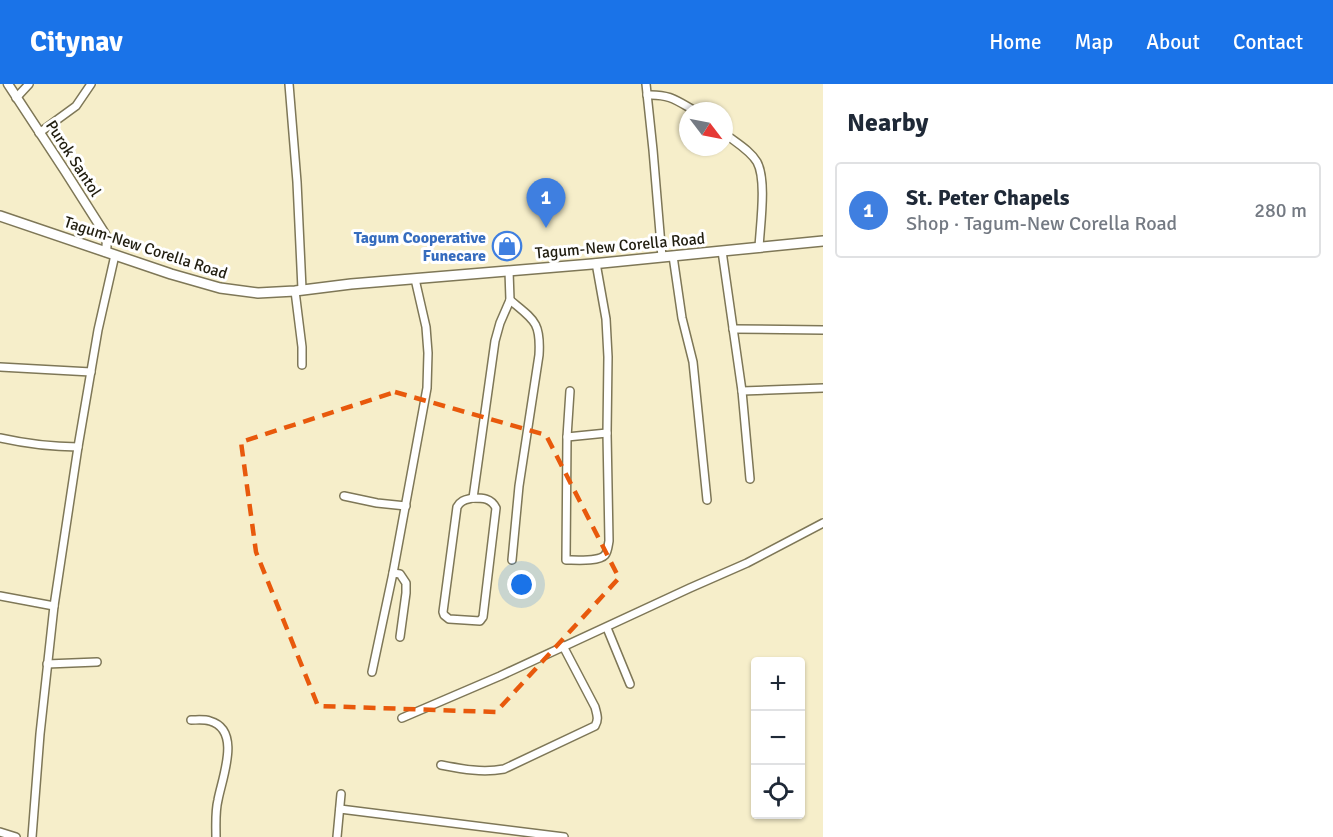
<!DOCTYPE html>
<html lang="en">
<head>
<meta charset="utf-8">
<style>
  body { margin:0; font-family:Signika,sans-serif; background:#f6f6f7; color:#1f2937 }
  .controls { position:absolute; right:18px; bottom:18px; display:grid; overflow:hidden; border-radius:6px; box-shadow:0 2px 4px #0004 }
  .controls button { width:54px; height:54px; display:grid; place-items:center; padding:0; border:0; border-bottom:2px solid #e0e1e3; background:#fff; color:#1f2937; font:30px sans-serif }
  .compass { position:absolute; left:679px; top:18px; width:54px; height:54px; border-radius:50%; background:#fff; box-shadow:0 2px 4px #0004; rotate:122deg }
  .you { position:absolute; left:522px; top:501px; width:21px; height:21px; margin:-15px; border:4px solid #fff; border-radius:50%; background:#1a73e8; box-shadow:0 0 0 9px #1a73e833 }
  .badge { display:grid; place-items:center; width:39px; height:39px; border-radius:50%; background:#1a73e8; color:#fff; font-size:20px; font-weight:700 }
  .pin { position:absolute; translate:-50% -50px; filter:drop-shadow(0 2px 3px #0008) }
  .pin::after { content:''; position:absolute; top:32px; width:21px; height:18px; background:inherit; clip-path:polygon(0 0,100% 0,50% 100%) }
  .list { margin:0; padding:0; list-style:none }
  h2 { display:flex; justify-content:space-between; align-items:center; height:78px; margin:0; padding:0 24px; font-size:26px }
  h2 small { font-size:20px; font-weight:400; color:#747a83 }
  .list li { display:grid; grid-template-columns:39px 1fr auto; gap:18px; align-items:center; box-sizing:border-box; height:96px; margin:0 12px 12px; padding:0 12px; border:2px solid #e0e1e3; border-radius:6px }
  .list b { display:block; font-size:22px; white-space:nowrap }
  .list p { margin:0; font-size:20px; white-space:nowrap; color:#747a83 }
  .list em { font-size:20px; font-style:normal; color:#747a83 }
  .icon { flex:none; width:33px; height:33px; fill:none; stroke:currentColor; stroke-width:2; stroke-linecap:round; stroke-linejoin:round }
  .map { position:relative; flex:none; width:823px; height:753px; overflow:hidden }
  header { display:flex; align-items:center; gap:36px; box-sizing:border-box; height:84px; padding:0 30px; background:#1a73e8; color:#fff }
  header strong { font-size:28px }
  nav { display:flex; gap:33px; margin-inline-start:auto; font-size:21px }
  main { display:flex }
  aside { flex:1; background:#fff }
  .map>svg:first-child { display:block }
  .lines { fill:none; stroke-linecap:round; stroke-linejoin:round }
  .minor-casing { stroke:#7e7757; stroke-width:10 }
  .tertiary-casing { stroke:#7e7757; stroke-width:11 }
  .secondary-casing { stroke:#7e7757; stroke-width:12 }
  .minor { stroke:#fff; stroke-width:7 }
  .tertiary { stroke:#fff; stroke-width:8 }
  .secondary { stroke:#fff; stroke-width:9 }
  .marked { fill:none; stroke:#e8590c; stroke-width:4.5; stroke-dasharray:12 8; stroke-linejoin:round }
  .labels { text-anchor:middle; stroke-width:6; stroke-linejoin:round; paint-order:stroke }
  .street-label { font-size:16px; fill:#201d0f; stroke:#fff }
  .shop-label { font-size:16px; font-weight:bold; fill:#366cbe; stroke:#fff; text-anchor:end }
</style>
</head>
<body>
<header>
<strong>Citynav</strong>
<nav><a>Home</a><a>Map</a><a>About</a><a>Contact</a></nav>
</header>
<main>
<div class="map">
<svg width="823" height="753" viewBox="0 0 823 753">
  <rect width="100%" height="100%" fill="#f6eeca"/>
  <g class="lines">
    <g class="minor-casing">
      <g id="minor">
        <path d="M 289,0 L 297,98 L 302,205"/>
        <path d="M 646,0 L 653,66 L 662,173"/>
        <path d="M 647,11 C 669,10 676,16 695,27"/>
        <path d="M 16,14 L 29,0"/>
        <path d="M 39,49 L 76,22 L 91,0"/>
        <path d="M 724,49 C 735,58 750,66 757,78 C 767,96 760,142 759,164"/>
        <path d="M 722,167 L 742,307 L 750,395"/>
        <path d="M 673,172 L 682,234 L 693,278 L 707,416"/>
        <path d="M 295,207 L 302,263 L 302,281"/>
        <path d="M 510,216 C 534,236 541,238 539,271 L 519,402 L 512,476"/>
        <path d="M 733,245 L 823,246"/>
        <path d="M 0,283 L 91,288"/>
        <path d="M 570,307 L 567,353 L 566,476 C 575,476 599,478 605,471 C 608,467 608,462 609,457 L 607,349 L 608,273 L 606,235 L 596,179"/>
        <path d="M 742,307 L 823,304"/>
        <path d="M 567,353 L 607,349"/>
        <path d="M 0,354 C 27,360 50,363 78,363"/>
        <path d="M 344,412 L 377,419 L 406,422"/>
        <path d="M 473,414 C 483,414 491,414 496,424 L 483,533 L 480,537 L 449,535 L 444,531 L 443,528 L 457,423 C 461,416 465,416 473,414 Z"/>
        <path d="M 473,414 L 495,257 L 500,239 L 510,216 L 509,187"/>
        <path d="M 393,489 L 400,490 L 406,499 L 406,509 L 400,553"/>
        <path d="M 0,512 L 54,522"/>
        <path d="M 607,544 L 630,600"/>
        <path d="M 47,580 L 97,578"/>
        <path d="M 372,588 L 393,489 L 427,304 L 428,269 L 426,243 L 415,195"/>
        <path d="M 402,634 L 500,592 L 690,504 L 747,479 L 823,439"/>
        <path d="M 191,636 C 197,636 204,635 210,637 C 242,646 222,694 218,716 C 215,728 216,741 216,753"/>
        <path d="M 441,681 C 462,685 482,689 504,685 L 595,642 C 599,635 597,631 595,623 L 563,562"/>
        <path d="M 340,725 L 564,753"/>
        <path d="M 0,748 L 16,753"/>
        <path d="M 32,753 L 40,650 L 54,522 L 78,363 L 98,246 L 115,171"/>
        <path d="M 337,753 L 341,710"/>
      </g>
    </g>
    <g class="tertiary-casing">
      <path id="tertiary" d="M 8,0 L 65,87 L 105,150 L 107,156 L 106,168"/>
    </g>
    <g class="secondary-casing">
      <path id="secondary" d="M 0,132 L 171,190 L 220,204 L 258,209 L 295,207 L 351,200 L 592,180 L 823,157"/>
    </g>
    <use href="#minor" class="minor"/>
    <use href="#tertiary" class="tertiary"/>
    <use href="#secondary" class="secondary"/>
  </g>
  <path class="marked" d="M 395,308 L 546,351 L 619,494 L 496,628 L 318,622 L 256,468 L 241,358 Z"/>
  <defs>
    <g id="shop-ring" transform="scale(1.5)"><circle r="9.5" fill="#fff" stroke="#3f7fe0" stroke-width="1.5"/><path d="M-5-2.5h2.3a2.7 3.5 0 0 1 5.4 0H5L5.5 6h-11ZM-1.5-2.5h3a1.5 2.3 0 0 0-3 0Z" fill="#3f7fe0"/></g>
  </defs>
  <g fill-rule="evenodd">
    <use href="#shop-ring" x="507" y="162"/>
  </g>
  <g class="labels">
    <g class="street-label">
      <text transform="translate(74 74) rotate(57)" y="6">Purok Santol</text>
      <text transform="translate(620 161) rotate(-5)" y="6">Tagum-New Corella Road</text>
      <text transform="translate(146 163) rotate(18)" y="6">Tagum-New Corella Road</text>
    </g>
    <g class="shop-label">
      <text x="486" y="159">Tagum Cooperative<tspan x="486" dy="18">Funecare</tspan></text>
    </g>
  </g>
</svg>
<div class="controls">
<button>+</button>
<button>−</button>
<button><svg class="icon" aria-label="locate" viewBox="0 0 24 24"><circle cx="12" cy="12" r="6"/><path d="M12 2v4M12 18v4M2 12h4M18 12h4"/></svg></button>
</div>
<svg class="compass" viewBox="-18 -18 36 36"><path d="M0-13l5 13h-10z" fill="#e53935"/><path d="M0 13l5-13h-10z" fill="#747a83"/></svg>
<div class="you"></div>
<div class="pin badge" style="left:546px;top:144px;background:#3f7fe0">1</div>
</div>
<aside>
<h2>Nearby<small></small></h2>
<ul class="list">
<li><span class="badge" style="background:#3f7fe0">1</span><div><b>St. Peter Chapels</b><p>Shop · Tagum-New Corella Road</p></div><em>280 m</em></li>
</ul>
</aside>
</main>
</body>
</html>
